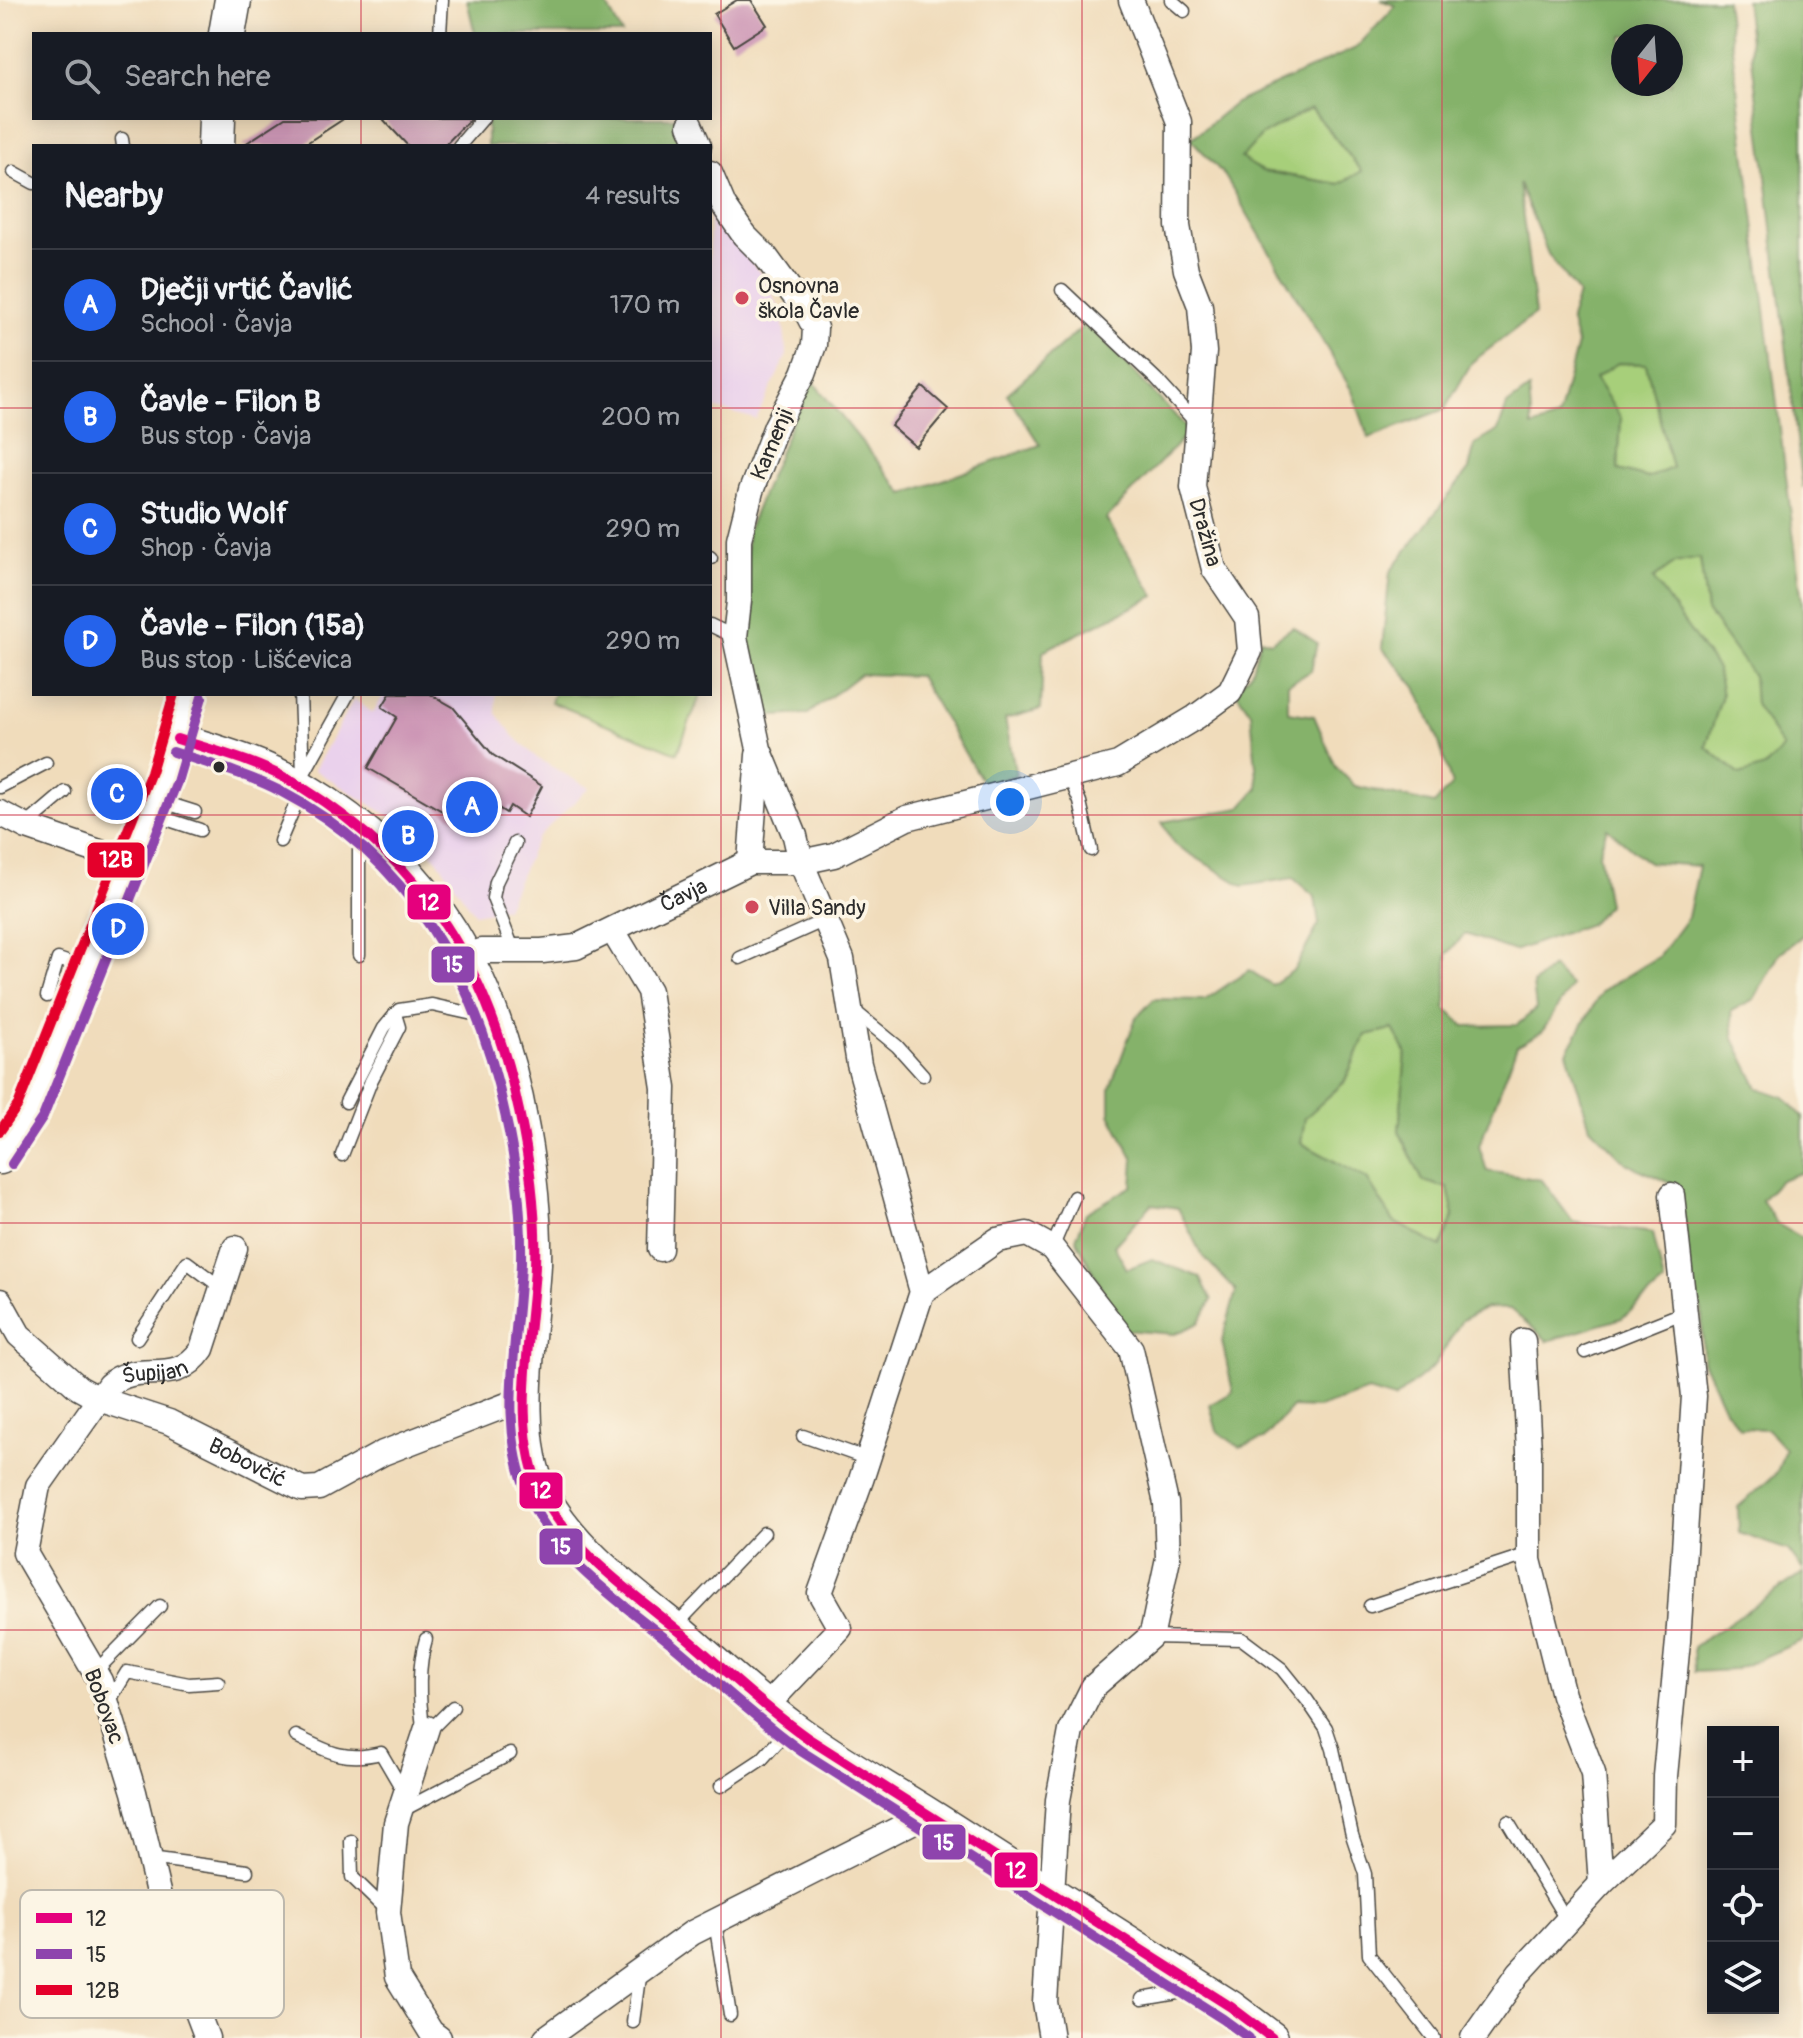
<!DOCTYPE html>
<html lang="en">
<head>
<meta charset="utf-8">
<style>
  body { margin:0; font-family:Pangolin,sans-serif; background:#242831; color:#f1f3f6 }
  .controls { position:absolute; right:24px; bottom:24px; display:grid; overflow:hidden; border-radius:0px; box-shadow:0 4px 20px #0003 }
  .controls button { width:72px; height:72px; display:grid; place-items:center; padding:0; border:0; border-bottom:2px solid #363941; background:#171b24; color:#f1f3f6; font:40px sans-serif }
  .compass { position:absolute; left:1611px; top:24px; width:72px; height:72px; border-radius:50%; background:#171b24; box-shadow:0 4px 20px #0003; rotate:197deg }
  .you { position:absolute; left:1010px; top:802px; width:28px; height:28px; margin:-20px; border:6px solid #fff; border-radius:50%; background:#1a73e8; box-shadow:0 0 0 12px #1a73e833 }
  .badge { display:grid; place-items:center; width:52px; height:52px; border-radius:50%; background:#2563eb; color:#fff; font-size:26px; font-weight:700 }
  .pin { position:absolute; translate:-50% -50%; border:4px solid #fff; box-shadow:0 2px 8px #0006 }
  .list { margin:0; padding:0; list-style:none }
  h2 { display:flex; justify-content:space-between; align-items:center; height:104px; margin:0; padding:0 32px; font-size:34px }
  h2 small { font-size:26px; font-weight:400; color:#9ea1a6 }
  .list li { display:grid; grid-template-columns:52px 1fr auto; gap:24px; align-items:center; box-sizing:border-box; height:112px; padding:0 32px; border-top:2px solid #363941 }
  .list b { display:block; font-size:30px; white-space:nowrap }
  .list p { margin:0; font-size:26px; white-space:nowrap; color:#9ea1a6 }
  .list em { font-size:26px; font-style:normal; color:#9ea1a6 }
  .icon { flex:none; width:44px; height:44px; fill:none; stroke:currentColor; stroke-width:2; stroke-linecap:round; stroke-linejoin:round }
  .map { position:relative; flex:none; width:1803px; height:2038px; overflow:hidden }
  .search { position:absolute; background:#171b24; box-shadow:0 4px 20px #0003; left:32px; top:32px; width:680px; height:88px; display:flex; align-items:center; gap:20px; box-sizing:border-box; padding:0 28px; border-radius:0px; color:#9ea1a6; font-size:30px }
  .panel { position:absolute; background:#171b24; box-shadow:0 4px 20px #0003; left:32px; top:144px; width:680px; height:552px; border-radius:0px }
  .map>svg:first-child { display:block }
  .built { fill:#ead1ec }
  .green { fill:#a7cf7a; stroke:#697d52; stroke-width:2 }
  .forest { fill:#85b26a; stroke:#586e4a; stroke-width:2; fill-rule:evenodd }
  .building { fill:#cd97b6 }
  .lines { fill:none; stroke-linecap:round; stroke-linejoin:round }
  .lane-casing { stroke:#494641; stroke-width:15 }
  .street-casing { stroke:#494641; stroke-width:27 }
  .secondary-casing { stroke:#494641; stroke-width:35 }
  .primary-casing { stroke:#494641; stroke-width:39 }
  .lane { stroke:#fff; stroke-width:12 }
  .street { stroke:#fff; stroke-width:24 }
  .secondary { stroke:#fff; stroke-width:32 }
  .primary { stroke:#fff; stroke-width:36 }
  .bus-1-casing { stroke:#fcf5e5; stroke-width:16 }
  .bus-2-casing { stroke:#fcf5e5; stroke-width:16 }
  .bus-3-casing { stroke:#fcf5e5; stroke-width:16 }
  .bus-1 { stroke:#e5007d; stroke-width:10 }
  .bus-2 { stroke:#8e44ad; stroke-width:10 }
  .bus-3 { stroke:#e4002b; stroke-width:10 }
  .grid { fill:none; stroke:#d1495b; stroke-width:2; stroke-opacity:0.55 }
  .poi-dot { fill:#d1495b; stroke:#fcf5e5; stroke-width:3 }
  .bus-dot { fill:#2b2b2b; stroke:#fcf5e5; stroke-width:3 }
  .labels { text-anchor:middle; stroke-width:7; stroke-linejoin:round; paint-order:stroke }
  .poi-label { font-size:22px; fill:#2b2b2b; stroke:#fcf5e5; text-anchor:start }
  .street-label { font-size:22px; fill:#2b2b2b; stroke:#fcf5e5 }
  .key { fill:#fcf5e5; stroke:#bdb8ad; stroke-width:2 }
  .key-label { font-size:22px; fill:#2b2b2b }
  .line-badge { stroke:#fcf5e5; stroke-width:3 }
  .badge-label { font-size:22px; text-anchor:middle; font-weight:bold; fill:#fff }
</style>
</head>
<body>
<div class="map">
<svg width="1803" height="2038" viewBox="0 0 1803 2038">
  <rect width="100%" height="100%" fill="#fcf5e5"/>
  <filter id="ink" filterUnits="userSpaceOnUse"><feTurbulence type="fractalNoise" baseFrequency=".0125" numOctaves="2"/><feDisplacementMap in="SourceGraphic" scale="16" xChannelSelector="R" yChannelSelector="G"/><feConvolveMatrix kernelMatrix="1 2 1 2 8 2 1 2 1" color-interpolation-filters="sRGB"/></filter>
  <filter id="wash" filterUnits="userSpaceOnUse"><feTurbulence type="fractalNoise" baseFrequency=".006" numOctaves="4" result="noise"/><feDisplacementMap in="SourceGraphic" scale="32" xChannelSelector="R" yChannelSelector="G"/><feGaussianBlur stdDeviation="1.8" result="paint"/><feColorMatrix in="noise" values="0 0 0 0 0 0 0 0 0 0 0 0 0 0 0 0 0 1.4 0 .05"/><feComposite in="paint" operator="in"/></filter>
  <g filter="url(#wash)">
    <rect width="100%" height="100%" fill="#f0dcbb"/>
    <g class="built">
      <path d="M 710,207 L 730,238 L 767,281 L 782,315 L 787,355 L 756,419 L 714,408 L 710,419 Z"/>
      <path d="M 384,694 L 496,694 L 496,713 L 514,736 L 537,758 L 589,788 L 537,838 L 506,908 L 475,914 L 436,858 L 402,824 L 314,770 L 354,699 L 373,713 Z"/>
    </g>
    <g class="green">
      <path d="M 1311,108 L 1362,171 L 1340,184 L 1262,171 L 1240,158 L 1262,135 Z"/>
      <path d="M 1618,363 L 1646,364 L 1672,468 L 1648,478 L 1618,470 L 1621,418 L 1594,378 Z"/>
      <path d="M 1700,557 L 1707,611 L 1754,676 L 1755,704 L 1783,748 L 1765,767 L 1740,775 L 1706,747 L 1722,695 L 1653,579 L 1675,563 Z"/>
      <path d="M 554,694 L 701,694 L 677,753 L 551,702 Z"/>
      <path d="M 1393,1029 L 1406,1052 L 1399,1131 L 1423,1181 L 1448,1188 L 1454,1215 L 1441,1247 L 1394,1222 L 1367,1179 L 1301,1143 L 1304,1118 L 1344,1083 L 1366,1035 Z"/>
    </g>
    <g class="forest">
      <path d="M 467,0 L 604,0 L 622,34 L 475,34 Z"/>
      <path d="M 1381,0 L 1726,0 L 1803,611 L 1803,935 L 1780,953 L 1754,999 L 1731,1011 L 1734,1039 L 1758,1088 L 1785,1097 L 1803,1117 L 1803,1172 L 1780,1180 L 1762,1200 L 1776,1223 L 1803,1239 L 1803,1570 L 1788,1550 L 1739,1533 L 1738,1507 L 1777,1473 L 1785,1449 L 1767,1429 L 1740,1428 L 1725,1409 L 1703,1361 L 1702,1311 L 1668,1236 L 1675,1185 L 1627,1164 L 1590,1127 L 1567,1052 L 1602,991 L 1659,956 L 1688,917 L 1699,866 L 1647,862 L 1607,828 L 1599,853 L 1608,905 L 1590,924 L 1514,951 L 1465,934 L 1447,954 L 1446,1009 L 1465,1026 L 1517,1025 L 1536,1009 L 1533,984 L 1552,967 L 1571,986 L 1542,1032 L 1517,1046 L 1479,1146 L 1487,1171 L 1542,1180 L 1573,1222 L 1653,1233 L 1664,1283 L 1622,1318 L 1548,1341 L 1510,1309 L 1486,1308 L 1462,1320 L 1434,1366 L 1394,1399 L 1368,1391 L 1318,1408 L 1292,1407 L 1264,1439 L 1239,1447 L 1217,1431 L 1210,1405 L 1233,1392 L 1222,1341 L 1236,1291 L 1201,1254 L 1178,1208 L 1152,1204 L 1114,1246 L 1127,1269 L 1152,1259 L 1200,1277 L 1212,1300 L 1199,1323 L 1175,1334 L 1123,1330 L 1076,1239 L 1086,1213 L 1132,1186 L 1134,1160 L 1110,1114 L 1110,1088 L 1136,1018 L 1154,999 L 1205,1000 L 1249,970 L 1272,985 L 1294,970 L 1319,924 L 1315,897 L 1293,878 L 1243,886 L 1174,844 L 1162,822 L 1240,808 L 1258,788 L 1251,713 L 1235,690 L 1251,672 L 1261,639 L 1271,642 L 1293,627 L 1317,643 L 1311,671 L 1288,684 L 1288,712 L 1314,716 L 1336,767 L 1355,786 L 1434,804 L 1452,785 L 1437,736 L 1416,687 L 1382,648 L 1390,572 L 1469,469 L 1475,444 L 1498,431 L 1507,405 L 1529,389 L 1532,427 L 1558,418 L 1577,344 L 1570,319 L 1578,294 L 1548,254 L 1519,184 L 1535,314 L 1472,362 L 1445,409 L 1369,438 L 1352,391 L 1225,176 L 1191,139 L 1235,103 L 1356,48 L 1396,6 ZM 1623,36 L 1671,36 L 1671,84 L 1623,84 ZM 1311,108 L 1362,171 L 1339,184 L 1262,171 L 1241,158 L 1262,135 ZM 1618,363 L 1646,364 L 1672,468 L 1648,478 L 1618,470 L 1621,418 L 1595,378 ZM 1700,558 L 1707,611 L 1753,676 L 1755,704 L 1783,748 L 1765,767 L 1740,775 L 1706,747 L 1722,695 L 1717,669 L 1653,579 L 1675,563 ZM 1393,1029 L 1406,1052 L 1399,1131 L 1423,1181 L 1448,1188 L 1454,1215 L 1441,1247 L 1394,1222 L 1367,1179 L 1301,1143 L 1305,1118 L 1344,1082 L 1366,1035 Z"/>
      <path d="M 1745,0 L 1803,0 L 1803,489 Z"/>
      <path d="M 487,118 L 689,118 L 697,146 L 487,146 Z"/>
      <path d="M 1087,323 L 1190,431 L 1106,519 L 1155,596 L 1043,651 L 1041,709 L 1005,719 L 1016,775 L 984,785 L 919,676 L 860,674 L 808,714 L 758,717 L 744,632 L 747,531 L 810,378 L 904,494 L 1040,445 L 1007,394 Z"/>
      <path d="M 1803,1573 L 1803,1640 L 1734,1670 L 1694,1672 L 1693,1647 Z"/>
    </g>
    <g id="blocks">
      <g class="building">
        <path d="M 737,0 L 751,0 L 767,25 L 734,46 L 714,14 Z"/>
        <path d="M 285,118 L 345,118 L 302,146 L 242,146 Z"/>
        <path d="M 382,118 L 471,118 L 444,146 L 408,146 Z"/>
        <path d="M 923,387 L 948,409 L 916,447 L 891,426 Z"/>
        <path d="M 390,694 L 430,694 L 453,707 L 493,755 L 542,786 L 526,817 L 510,806 L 506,813 L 488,801 L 475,830 L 368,768 L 397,717 L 382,707 Z"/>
      </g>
    </g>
  </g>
  <g filter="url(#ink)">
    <use href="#blocks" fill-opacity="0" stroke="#494641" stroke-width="2"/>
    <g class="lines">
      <g class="lane-casing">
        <g id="lane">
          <path d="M 1171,0 L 1184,11"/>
          <path d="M 440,34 L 442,0"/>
          <path d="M 122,139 L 123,146"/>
          <path d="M 459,146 L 483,118"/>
          <path d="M 14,172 L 34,183"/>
          <path d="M 1062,290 L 1156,379 L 1196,423"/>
          <path d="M 710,557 L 711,558"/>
          <path d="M 710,625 L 735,637"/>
          <path d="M 300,694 L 303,774"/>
          <path d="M 1069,776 L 1080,802 L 1091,850"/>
          <path d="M 299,782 L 348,694"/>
          <path d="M 0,787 L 46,763"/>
          <path d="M 157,800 L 195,812"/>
          <path d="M 154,815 L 200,830"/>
          <path d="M 25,826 L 65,792"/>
          <path d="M 359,834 L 359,955"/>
          <path d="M 280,841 L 302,789"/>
          <path d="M 514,951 L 493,898 L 496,882 L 515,843"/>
          <path d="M 740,958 L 825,920"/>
          <path d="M 47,996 L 58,959 L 84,968"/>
          <path d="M 852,1009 L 897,1046 L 923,1075"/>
          <path d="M 346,1102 L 384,1028 L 399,1010 L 432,1005 L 491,1018"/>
          <path d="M 342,1155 L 371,1081 L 399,1027 L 395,1014"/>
          <path d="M 1052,1248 L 1074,1197"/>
          <path d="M 137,1338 L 187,1262 L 222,1288"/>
          <path d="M 1585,1352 L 1685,1312"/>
          <path d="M 803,1436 L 868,1459"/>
          <path d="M 1370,1606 L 1529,1554"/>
          <path d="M 675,1626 L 764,1533"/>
          <path d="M 1150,1637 L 1242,1639 L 1282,1669 L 1307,1700 L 1326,1728 L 1333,1749 L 1352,1835 L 1365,1874 L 1369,1955 L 1434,2038"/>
          <path d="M 95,1672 L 160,1606"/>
          <path d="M 108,1703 L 127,1672 L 189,1684 L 218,1682"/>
          <path d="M 424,1732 C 419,1702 417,1669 426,1639"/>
          <path d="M 427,1733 L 453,1707"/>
          <path d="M 296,1736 C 328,1752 345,1762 381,1753 L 405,1794"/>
          <path d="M 721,1786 L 762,1759 L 791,1727"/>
          <path d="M 403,1810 L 510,1754"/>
          <path d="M 1508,1822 L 1567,1921"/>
          <path d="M 351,1841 L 352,1877 L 388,1912"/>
          <path d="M 150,1858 L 247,1871"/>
          <path d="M 715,1922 L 730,2015"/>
          <path d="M 1142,1999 L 1195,1990"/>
          <path d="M 633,2022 L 640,1970"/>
        </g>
      </g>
      <g class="street-casing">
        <g id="street">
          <path d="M 690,125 L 699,146"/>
          <path d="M 710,173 L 724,206 L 744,235 L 766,257 L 807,313 L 815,328 L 814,345 L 804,373 L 776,426 L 751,491 L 739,539 L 739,601 L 735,637 L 759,749 L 795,836 L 801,862 L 834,855 L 907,818 L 1118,764 L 1196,717 L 1230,692 L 1250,651 L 1247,618 L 1214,569 L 1193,487 L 1204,352 L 1200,306 L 1186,270 L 1178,226 L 1179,122 L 1131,0"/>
          <path d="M 0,813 L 27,827 L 129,862"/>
          <path d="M 750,862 L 758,755"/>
          <path d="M 613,931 L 649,991 L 664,1088 L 660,1249"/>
          <path id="s1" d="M 467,957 L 481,951 L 542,951 L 576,947 L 750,862 L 801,862 L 842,959 L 859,1064 L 922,1292 L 861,1480 L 820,1593 L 840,1628 L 767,1705"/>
          <path d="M 922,1292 L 997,1240 L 1027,1234 L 1052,1248 L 1131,1349 L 1166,1503 L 1168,1558 L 1153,1629 L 1150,1637 L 1093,1687 L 1071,1731 L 1058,1800 L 1045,2002 L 1051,2038"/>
          <path id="s2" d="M 0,1301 L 19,1335 L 79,1388 L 99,1399 L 169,1422 L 302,1489 L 319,1488 L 383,1453 L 525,1398"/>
          <path d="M 1523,1341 L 1529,1451 L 1529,1560 L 1563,1695 L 1593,1773 L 1601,1884"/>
          <path d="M 427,1728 L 396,1823 L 388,1912 L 397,1977 L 431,2032 L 439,2038"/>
          <path id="s3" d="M 207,2038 L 169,1938 L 134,1792 L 100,1681 L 25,1553 L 38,1486 L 109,1385 C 140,1358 174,1390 202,1349 L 235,1248"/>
          <path d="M 546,2038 L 692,1933 L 928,1814"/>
          <path d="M 1473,2038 L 1519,1973 L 1601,1884 L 1664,1824 L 1665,1776 L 1678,1641 L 1694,1396 L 1672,1195"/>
        </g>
      </g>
      <g class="secondary-casing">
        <path id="secondary" d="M 177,739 C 219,752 265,765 303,788 C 434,866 498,983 523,1130 C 531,1175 536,1218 535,1264 C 532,1329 511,1438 543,1495 C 574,1552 633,1594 682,1634 C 718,1665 754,1699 792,1727 C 837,1761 888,1788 936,1819 C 1034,1882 1133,1945 1231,2007 L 1272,2038"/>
      </g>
      <g class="primary-casing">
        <g id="primary">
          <path d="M 227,34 L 233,0"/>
          <path d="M 216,146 L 217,118"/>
          <path d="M 0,1156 L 30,1112 L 164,777 L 177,739 L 188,694"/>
        </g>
      </g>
      <use href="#lane" class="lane"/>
      <use href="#street" class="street"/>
      <use href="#secondary" class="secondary"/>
      <use href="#primary" class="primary"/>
      <g class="bus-1-casing">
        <path id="bus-1" d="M 177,739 C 220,752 265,764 303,788 C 426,864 490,972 519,1111 C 530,1162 537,1214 535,1266 C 532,1337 509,1429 543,1496 C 575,1555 635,1594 685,1636 C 726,1671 765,1708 809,1739 L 1231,2007 L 1272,2038"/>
      </g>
      <g class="bus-2-casing">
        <g id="bus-2">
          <path d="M 173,752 C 210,764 247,774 282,792 C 409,858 477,978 505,1114 C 516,1162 522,1212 521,1262 C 519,1340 496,1423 529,1497 C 556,1560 621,1602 672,1644 C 715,1680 755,1718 801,1751 L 1223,2019 L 1249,2038"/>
          <path d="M 12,1164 L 43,1117 L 177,782 L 202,697"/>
        </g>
      </g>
      <g class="bus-3-casing">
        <path id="bus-3" d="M 0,1131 L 18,1105 L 151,772 L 174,694"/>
      </g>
      <use href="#bus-1" class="bus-1"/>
      <use href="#bus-2" class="bus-2"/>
      <use href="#bus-3" class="bus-3"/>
    </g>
  </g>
  <path class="grid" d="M 361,0 L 361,34M 721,0 L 721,2038M 1082,0 L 1082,2038M 1442,0 L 1442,2038M 361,118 L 361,146M 0,408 L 34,408M 710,408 L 1803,408M 361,694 L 361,2038M 0,815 L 1803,815M 0,1223 L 1803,1223M 0,1630 L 1803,1630"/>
  <g class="poi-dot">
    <circle cx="742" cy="298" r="8"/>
    <circle cx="752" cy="907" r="8"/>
  </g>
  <circle class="bus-dot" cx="219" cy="767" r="7"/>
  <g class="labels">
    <g class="poi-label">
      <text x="758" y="293">Osnovna<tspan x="758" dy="25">škola Čavle</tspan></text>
      <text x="768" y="915">Villa Sandy</text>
    </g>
    <g class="street-label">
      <text transform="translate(771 444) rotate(-67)" y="8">Kamenji</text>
      <text transform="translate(1206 532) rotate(74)" y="8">Dražina</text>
      <text dy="8" stroke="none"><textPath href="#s1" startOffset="230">Čavja</textPath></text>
      <text dy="8" stroke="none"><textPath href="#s3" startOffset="762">Šupijan</textPath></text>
      <text dy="8" stroke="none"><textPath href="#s2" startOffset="304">Bobovčić</textPath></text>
      <text transform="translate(105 1706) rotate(70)" y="8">Bobovac</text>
    </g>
  </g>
  <rect x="20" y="1890" width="264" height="128" rx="12" class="key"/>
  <rect x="36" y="1913" width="36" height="10" fill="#e5007d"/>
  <rect x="36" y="1949" width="36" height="10" fill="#8e44ad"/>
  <rect x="36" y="1985" width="36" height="10" fill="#e4002b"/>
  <g class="key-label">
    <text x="86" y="1926">12</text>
    <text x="86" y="1962">15</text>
    <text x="86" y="1998">12B</text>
  </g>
  <g class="line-badge">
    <rect x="86" y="841" width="60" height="38" rx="8" fill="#e4002b"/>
    <rect x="406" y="883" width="46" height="38" rx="8" fill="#e5007d"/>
    <rect x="430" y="945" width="46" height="39" rx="8" fill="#8e44ad"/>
    <rect x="518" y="1471" width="46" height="39" rx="8" fill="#e5007d"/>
    <rect x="538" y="1527" width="46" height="39" rx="8" fill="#8e44ad"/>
    <rect x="921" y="1823" width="46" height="38" rx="8" fill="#8e44ad"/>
    <rect x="993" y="1851" width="46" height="38" rx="8" fill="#e5007d"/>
  </g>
  <g class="badge-label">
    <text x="116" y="867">12B</text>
    <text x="429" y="910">12</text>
    <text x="453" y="972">15</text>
    <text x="541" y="1498">12</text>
    <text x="561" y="1554">15</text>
    <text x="944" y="1850">15</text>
    <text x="1016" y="1878">12</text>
  </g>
</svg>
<div class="controls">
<button>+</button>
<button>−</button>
<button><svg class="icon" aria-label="locate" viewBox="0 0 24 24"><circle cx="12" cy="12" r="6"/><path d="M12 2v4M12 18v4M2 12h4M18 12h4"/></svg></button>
<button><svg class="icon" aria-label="layers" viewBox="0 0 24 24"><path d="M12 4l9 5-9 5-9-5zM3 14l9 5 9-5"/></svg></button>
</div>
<svg class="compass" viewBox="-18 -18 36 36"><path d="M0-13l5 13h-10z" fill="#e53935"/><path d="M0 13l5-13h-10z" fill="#9ea1a6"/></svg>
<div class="you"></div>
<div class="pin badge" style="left:472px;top:807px">A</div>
<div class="pin badge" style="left:408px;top:836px">B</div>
<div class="pin badge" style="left:117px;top:794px">C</div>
<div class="pin badge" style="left:118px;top:929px">D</div>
<div class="search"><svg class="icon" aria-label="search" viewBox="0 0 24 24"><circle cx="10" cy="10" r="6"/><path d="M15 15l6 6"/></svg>Search here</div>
<section class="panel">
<h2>Nearby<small>4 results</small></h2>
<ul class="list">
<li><span class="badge">A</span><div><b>Dječji vrtić Čavlić</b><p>School · Čavja</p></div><em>170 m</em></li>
<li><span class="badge">B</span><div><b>Čavle - Filon B</b><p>Bus stop · Čavja</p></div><em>200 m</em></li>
<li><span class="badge">C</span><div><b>Studio Wolf</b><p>Shop · Čavja</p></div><em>290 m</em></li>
<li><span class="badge">D</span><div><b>Čavle - Filon (15a)</b><p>Bus stop · Lišćevica</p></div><em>290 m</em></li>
</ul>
</section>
</div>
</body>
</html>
